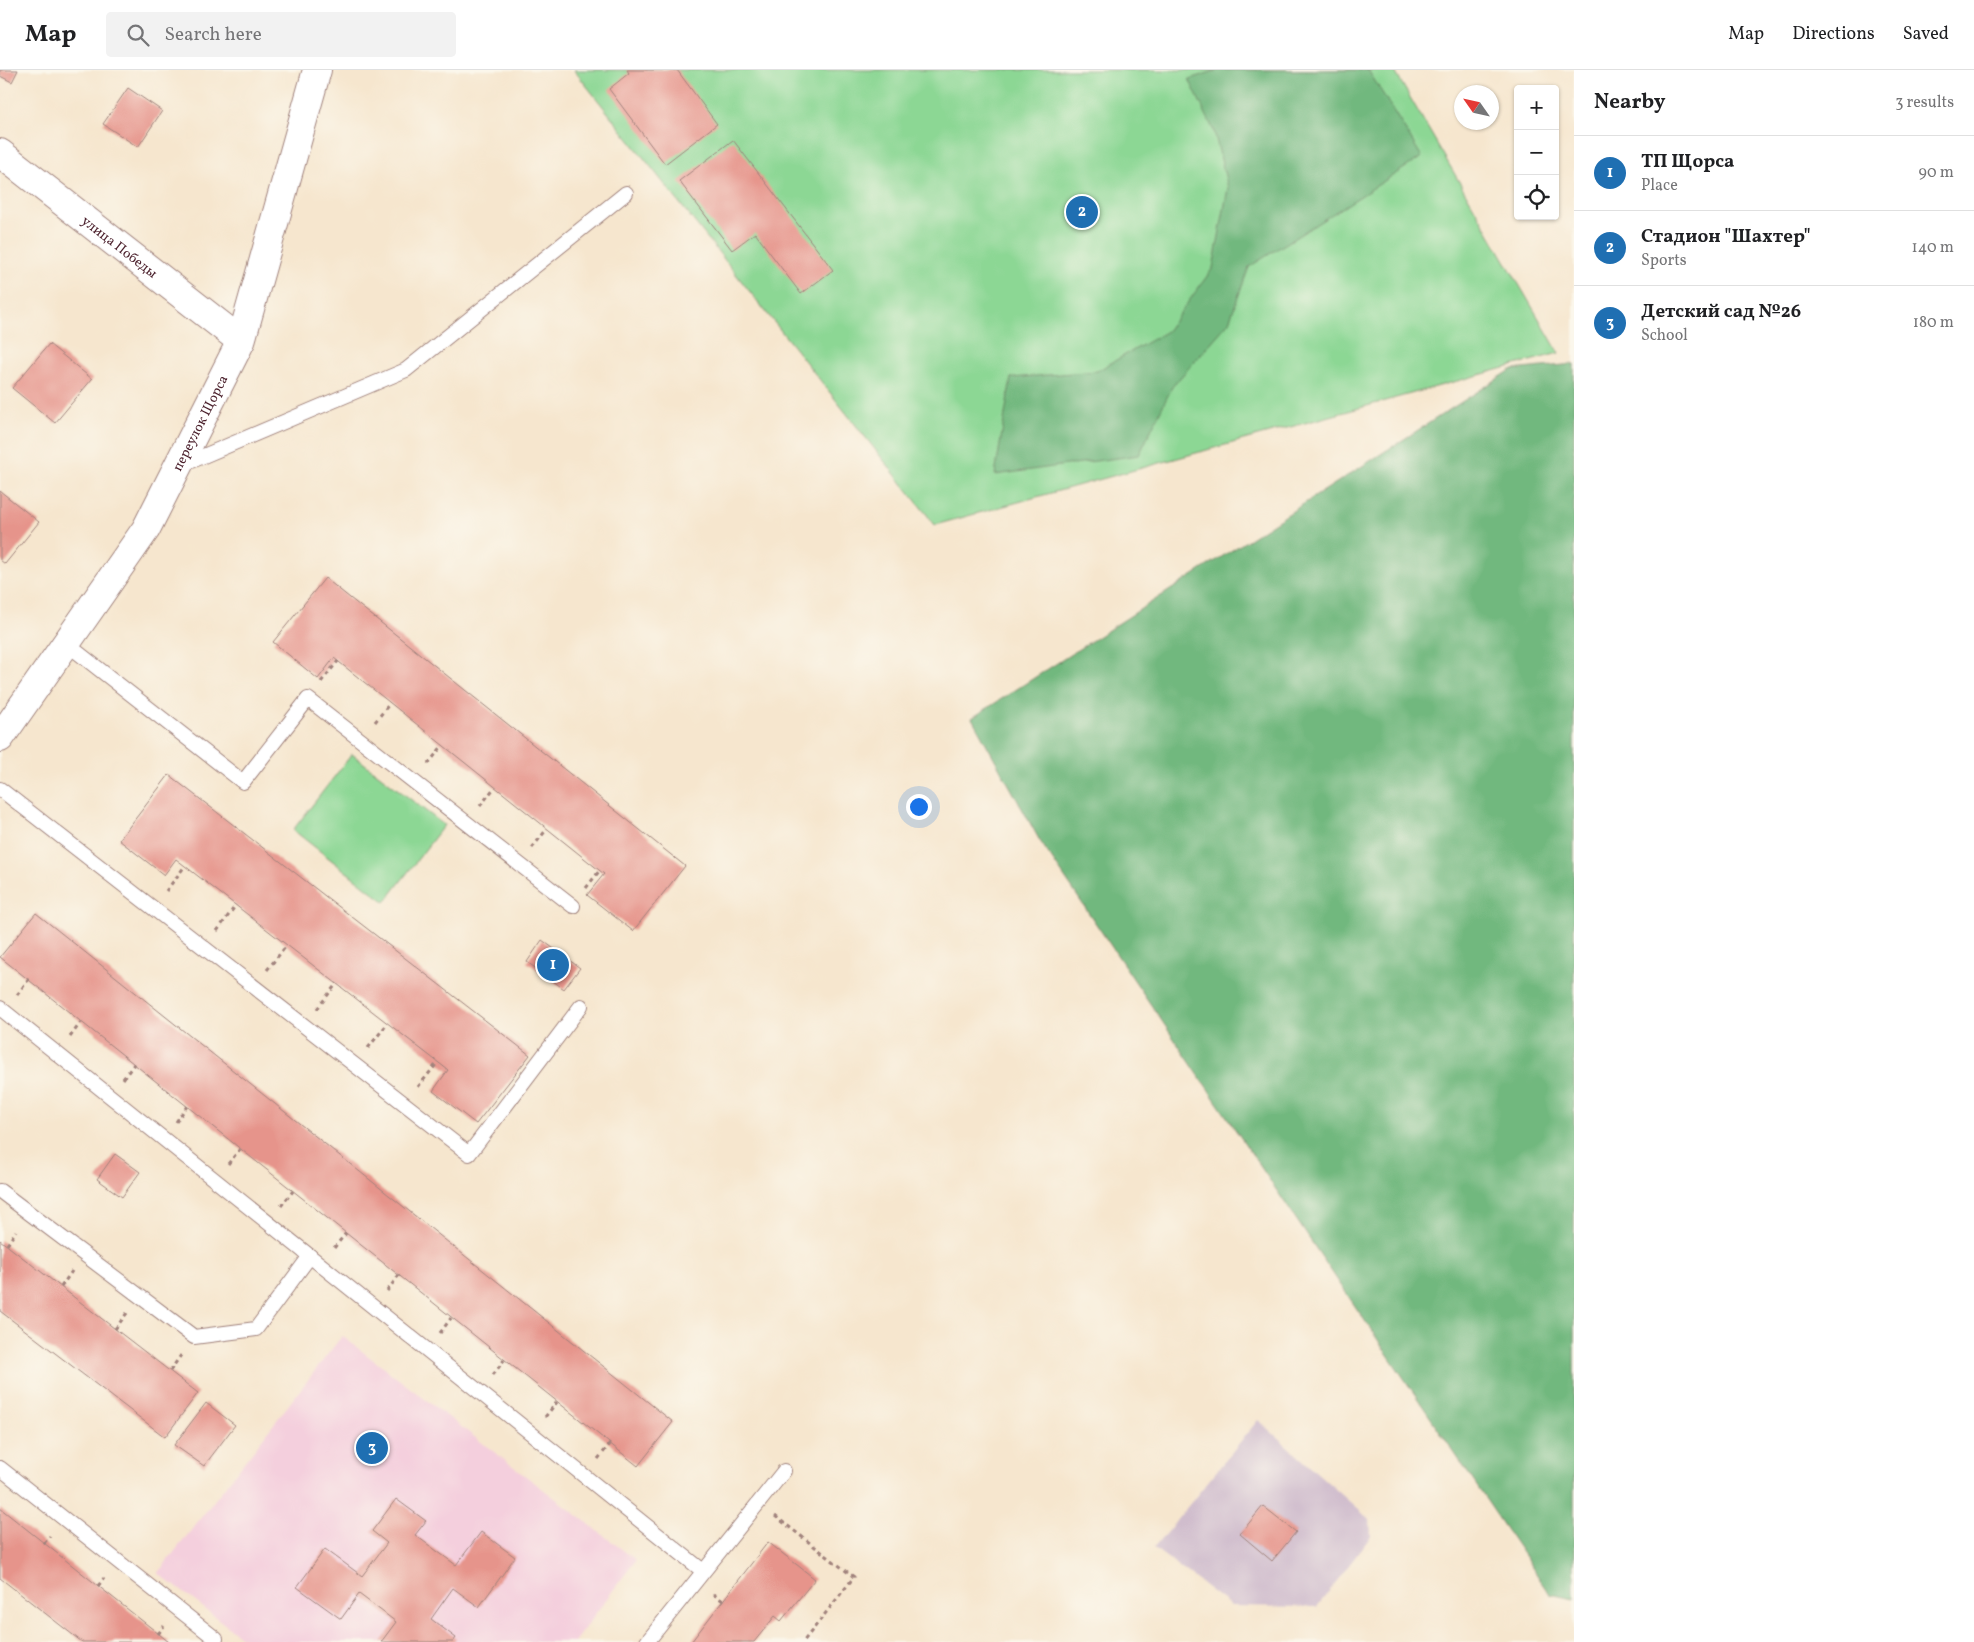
<!DOCTYPE html>
<html lang="en">
<head>
<meta charset="utf-8">
<style>
  body { margin:0; font-family:Vollkorn,serif; background:#f2f2f2; color:#202124 }
  .controls { position:absolute; right:15px; top:15px; display:grid; overflow:hidden; border-radius:5px; box-shadow:0 1px 4px #0004 }
  .controls button { width:45px; height:45px; display:grid; place-items:center; padding:0; border:0; border-bottom:1px solid #e0e0e0; background:#fff; color:#202124; font:25px sans-serif }
  .compass { position:absolute; left:1454px; top:15px; width:45px; height:45px; border-radius:50%; background:#fff; box-shadow:0 1px 4px #0004; rotate:304deg }
  .you { position:absolute; left:918px; top:736px; width:18px; height:18px; margin:-12px; border:4px solid #fff; border-radius:50%; background:#1a73e8; box-shadow:0 0 0 8px #1a73e833 }
  .badge { display:grid; place-items:center; width:32px; height:32px; border-radius:50%; background:#1f6fb2; color:#fff; font-size:16px; font-weight:700 }
  .pin { position:absolute; translate:-50% -50%; border:2px solid #fff; box-shadow:0 1px 5px #0006 }
  .list { margin:0; padding:0; list-style:none }
  h2 { display:flex; justify-content:space-between; align-items:center; height:65px; margin:0; padding:0 20px; font-size:21px }
  h2 small { font-size:16px; font-weight:400; color:#757577 }
  .list li { display:grid; grid-template-columns:32px 1fr auto; gap:15px; align-items:center; box-sizing:border-box; height:75px; padding:0 20px; border-top:1px solid #e0e0e0 }
  .list b { display:block; font-size:19px; white-space:nowrap }
  .list p { margin:0; font-size:16px; white-space:nowrap; color:#757577 }
  .list em { font-size:16px; font-style:normal; color:#757577 }
  .icon { flex:none; width:28px; height:28px; fill:none; stroke:currentColor; stroke-width:2; stroke-linecap:round; stroke-linejoin:round }
  .map { position:relative; flex:none; width:1574px; height:1572px; overflow:hidden }
  header { display:flex; align-items:center; gap:30px; box-sizing:border-box; height:70px; padding:0 25px; background:#fff; border-bottom:1px solid #e0e0e0 }
  header strong { font-size:24px }
  nav { display:flex; gap:28px; margin-inline-start:auto; font-size:18px }
  .search { width:350px; height:45px; background:#f2f2f2; display:flex; align-items:center; gap:12px; box-sizing:border-box; padding:0 18px; border-radius:5px; color:#757577; font-size:19px }
  main { display:flex }
  aside { flex:1; background:#fff }
  .map>svg:first-child { display:block }
  .built { fill:#f4cfdd }
  .industrial { fill:#d0bdcd }
  .green { fill:#8cd794; stroke:#6b7b60 }
  .forest { fill:#71b87e; stroke:#5e6c54 }
  .building { fill:#e6948b }
  .lines { fill:none; stroke-linecap:round; stroke-linejoin:round }
  .service-casing { stroke:#a0827c; stroke-width:16 }
  .minor-casing { stroke:#a0827c; stroke-width:30 }
  .path { stroke:#a0827c; stroke-width:3; stroke-dasharray:4 4; stroke-linecap:butt }
  .service { stroke:#fff; stroke-width:14 }
  .minor { stroke:#fff; stroke-width:28 }
  .labels { text-anchor:middle; stroke-width:4; stroke-linejoin:round; paint-order:stroke }
  .street-label { font-size:14px; fill:#4a1f2b; stroke:#fbf7ec }
</style>
</head>
<body>
<header>
<strong>Map</strong>
<div class="search"><svg class="icon" aria-label="search" viewBox="0 0 24 24"><circle cx="10" cy="10" r="6"/><path d="M15 15l6 6"/></svg>Search here</div>
<nav><a>Map</a><a>Directions</a><a>Saved</a></nav>
</header>
<main>
<div class="map">
<svg width="1574" height="1572" viewBox="0 0 1574 1572">
  <rect width="100%" height="100%" fill="#fbf7ec"/>
  <filter id="ink" filterUnits="userSpaceOnUse"><feTurbulence type="fractalNoise" baseFrequency=".02" numOctaves="2"/><feDisplacementMap in="SourceGraphic" scale="10" xChannelSelector="R" yChannelSelector="G"/><feConvolveMatrix kernelMatrix="1 2 1 2 8 2 1 2 1" color-interpolation-filters="sRGB"/></filter>
  <filter id="wash" filterUnits="userSpaceOnUse"><feTurbulence type="fractalNoise" baseFrequency=".0096" numOctaves="4" result="noise"/><feDisplacementMap in="SourceGraphic" scale="20" xChannelSelector="R" yChannelSelector="G"/><feGaussianBlur stdDeviation="1.12" result="paint"/><feColorMatrix in="noise" values="0 0 0 0 0 0 0 0 0 0 0 0 0 0 0 0 0 1.4 0 .05"/><feComposite in="paint" operator="in"/></filter>
  <g filter="url(#wash)">
    <rect width="100%" height="100%" fill="#f6e6ce"/>
    <path class="built" d="M 342,1266 L 636,1490 L 574,1572 L 248,1572 L 158,1503 Z"/>
    <path class="industrial" d="M 1258,1350 L 1370,1450 L 1371,1466 L 1317,1537 L 1231,1536 L 1154,1478 Z"/>
    <g class="green">
      <path d="M 574,0 L 1394,0 L 1559,283 L 935,455 Z"/>
      <path d="M 352,684 L 444,755 L 385,832 L 293,760 Z"/>
    </g>
    <g class="forest">
      <path d="M 1218,0 L 1368,0 L 1422,87 L 1249,197 L 1229,252 L 1172,317 L 1139,385 L 995,405 L 1011,308 L 1097,301 L 1167,261 L 1213,198 L 1228,118 L 1214,61 L 1189,9 Z"/>
      <path d="M 1574,294 L 1574,1529 L 1550,1524 L 1040,771 L 972,648 L 1511,300 Z"/>
    </g>
    <g id="blocks">
      <g class="building">
        <path d="M 0,0 L 18,0 L 12,12 L 0,6 Z"/>
        <path d="M 627,0 L 677,0 L 717,54 L 665,94 L 609,19 L 629,3 Z"/>
        <path d="M 128,18 L 162,41 L 138,77 L 103,54 Z"/>
        <path d="M 733,70 L 833,200 L 801,224 L 755,163 L 732,180 L 679,111 Z"/>
        <path d="M 49,274 L 92,309 L 55,353 L 12,318 Z"/>
        <path d="M 0,421 L 39,452 L 5,494 L 0,490 Z"/>
        <path d="M 325,508 L 685,796 L 633,861 L 587,825 L 604,804 L 334,588 L 318,609 L 273,572 Z"/>
        <path d="M 169,705 L 530,985 L 476,1054 L 433,1021 L 448,1000 L 176,789 L 164,805 L 119,770 Z"/>
        <path d="M 36,843 L 673,1352 L 638,1396 L 0,887 Z"/>
        <path d="M 542,870 L 580,898 L 564,919 L 527,892 Z"/>
        <path d="M 115,1084 L 140,1102 L 122,1127 L 97,1109 Z"/>
        <path d="M 0,1170 L 198,1323 L 165,1367 L 0,1241 Z"/>
        <path d="M 206,1333 L 235,1355 L 204,1396 L 174,1375 Z"/>
        <path d="M 396,1429 L 426,1451 L 415,1465 L 456,1495 L 481,1462 L 515,1487 L 479,1537 L 453,1518 L 431,1549 L 456,1568 L 453,1572 L 381,1572 L 396,1552 L 359,1524 L 341,1549 L 297,1517 L 325,1479 L 362,1506 L 387,1473 L 372,1461 Z"/>
        <path d="M 1263,1436 L 1296,1462 L 1272,1491 L 1240,1464 Z"/>
        <path d="M 0,1438 L 44,1473 L 169,1572 L 82,1572 L 0,1508 Z"/>
        <path d="M 768,1472 L 815,1509 L 781,1551 L 775,1546 L 754,1572 L 691,1572 Z"/>
      </g>
    </g>
  </g>
  <g filter="url(#ink)">
    <use href="#blocks" fill-opacity="0" stroke="#a0827c" stroke-width="1"/>
    <g class="lines">
      <g class="service-casing">
        <g id="service">
          <path d="M 180,396 L 406,300 L 626,123"/>
          <path d="M 67,574 L 243,712 L 308,629 L 573,836"/>
          <path d="M 0,719 L 469,1084 L 581,936"/>
          <path d="M 0,938 L 703,1501"/>
          <path d="M 0,1121 L 194,1267 L 256,1259 L 310,1186"/>
          <path d="M 0,1398 L 216,1569"/>
          <path d="M 647,1572 L 784,1401"/>
        </g>
      </g>
      <g class="minor-casing">
        <g id="minor">
          <path id="s1" d="M 0,83 L 241,271"/>
          <path id="s2" d="M 0,668 L 146,459 L 241,271 L 317,0"/>
        </g>
      </g>
      <g class="path">
        <path d="M 321,612 L 338,591"/>
        <path d="M 375,652 L 390,633"/>
        <path d="M 428,694 L 443,675"/>
        <path d="M 480,736 L 495,717"/>
        <path d="M 532,778 L 547,759"/>
        <path d="M 586,818 L 600,800"/>
        <path d="M 166,821 L 185,796"/>
        <path d="M 217,861 L 236,835"/>
        <path d="M 267,900 L 287,875"/>
        <path d="M 17,925 L 29,909"/>
        <path d="M 317,939 L 337,913"/>
        <path d="M 70,967 L 81,952"/>
        <path d="M 368,978 L 388,953"/>
        <path d="M 123,1009 L 134,994"/>
        <path d="M 418,1017 L 438,992"/>
        <path d="M 176,1052 L 187,1036"/>
        <path d="M 228,1094 L 240,1079"/>
        <path d="M 281,1136 L 293,1121"/>
        <path d="M 7,1175 L 16,1161"/>
        <path d="M 334,1178 L 346,1163"/>
        <path d="M 61,1217 L 72,1201"/>
        <path d="M 387,1221 L 399,1205"/>
        <path d="M 115,1259 L 127,1243"/>
        <path d="M 440,1263 L 451,1248"/>
        <path d="M 170,1301 L 181,1285"/>
        <path d="M 493,1305 L 504,1290"/>
        <path d="M 545,1347 L 557,1332"/>
        <path d="M 598,1389 L 610,1374"/>
        <path d="M 775,1446 L 854,1507 L 803,1572"/>
        <path d="M 44,1473 L 50,1466"/>
        <path d="M 98,1516 L 104,1508"/>
        <path d="M 713,1524 L 723,1531"/>
        <path d="M 158,1564 L 164,1556"/>
      </g>
      <use href="#service" class="service"/>
      <use href="#minor" class="minor"/>
    </g>
  </g>
  <g class="labels">
    <g class="street-label">
      <text dy="5" stroke="none"><textPath href="#s1" startOffset="152">улица Победы</textPath></text>
      <text dy="5" stroke="none"><textPath href="#s2" startOffset="374">переулок Щорса</textPath></text>
    </g>
  </g>
</svg>
<div class="controls">
<button>+</button>
<button>−</button>
<button><svg class="icon" aria-label="locate" viewBox="0 0 24 24"><circle cx="12" cy="12" r="6"/><path d="M12 2v4M12 18v4M2 12h4M18 12h4"/></svg></button>
</div>
<svg class="compass" viewBox="-18 -18 36 36"><path d="M0-13l5 13h-10z" fill="#e53935"/><path d="M0 13l5-13h-10z" fill="#757577"/></svg>
<div class="you"></div>
<div class="pin badge" style="left:553px;top:895px">1</div>
<div class="pin badge" style="left:1082px;top:142px">2</div>
<div class="pin badge" style="left:372px;top:1378px">3</div>
</div>
<aside>
<h2>Nearby<small>3 results</small></h2>
<ul class="list">
<li><span class="badge">1</span><div><b>ТП Щорса</b><p>Place</p></div><em>90 m</em></li>
<li><span class="badge">2</span><div><b>Стадион &quot;Шахтер&quot;</b><p>Sports</p></div><em>140 m</em></li>
<li><span class="badge">3</span><div><b>Детский сад №26</b><p>School</p></div><em>180 m</em></li>
</ul>
</aside>
</main>
</body>
</html>
